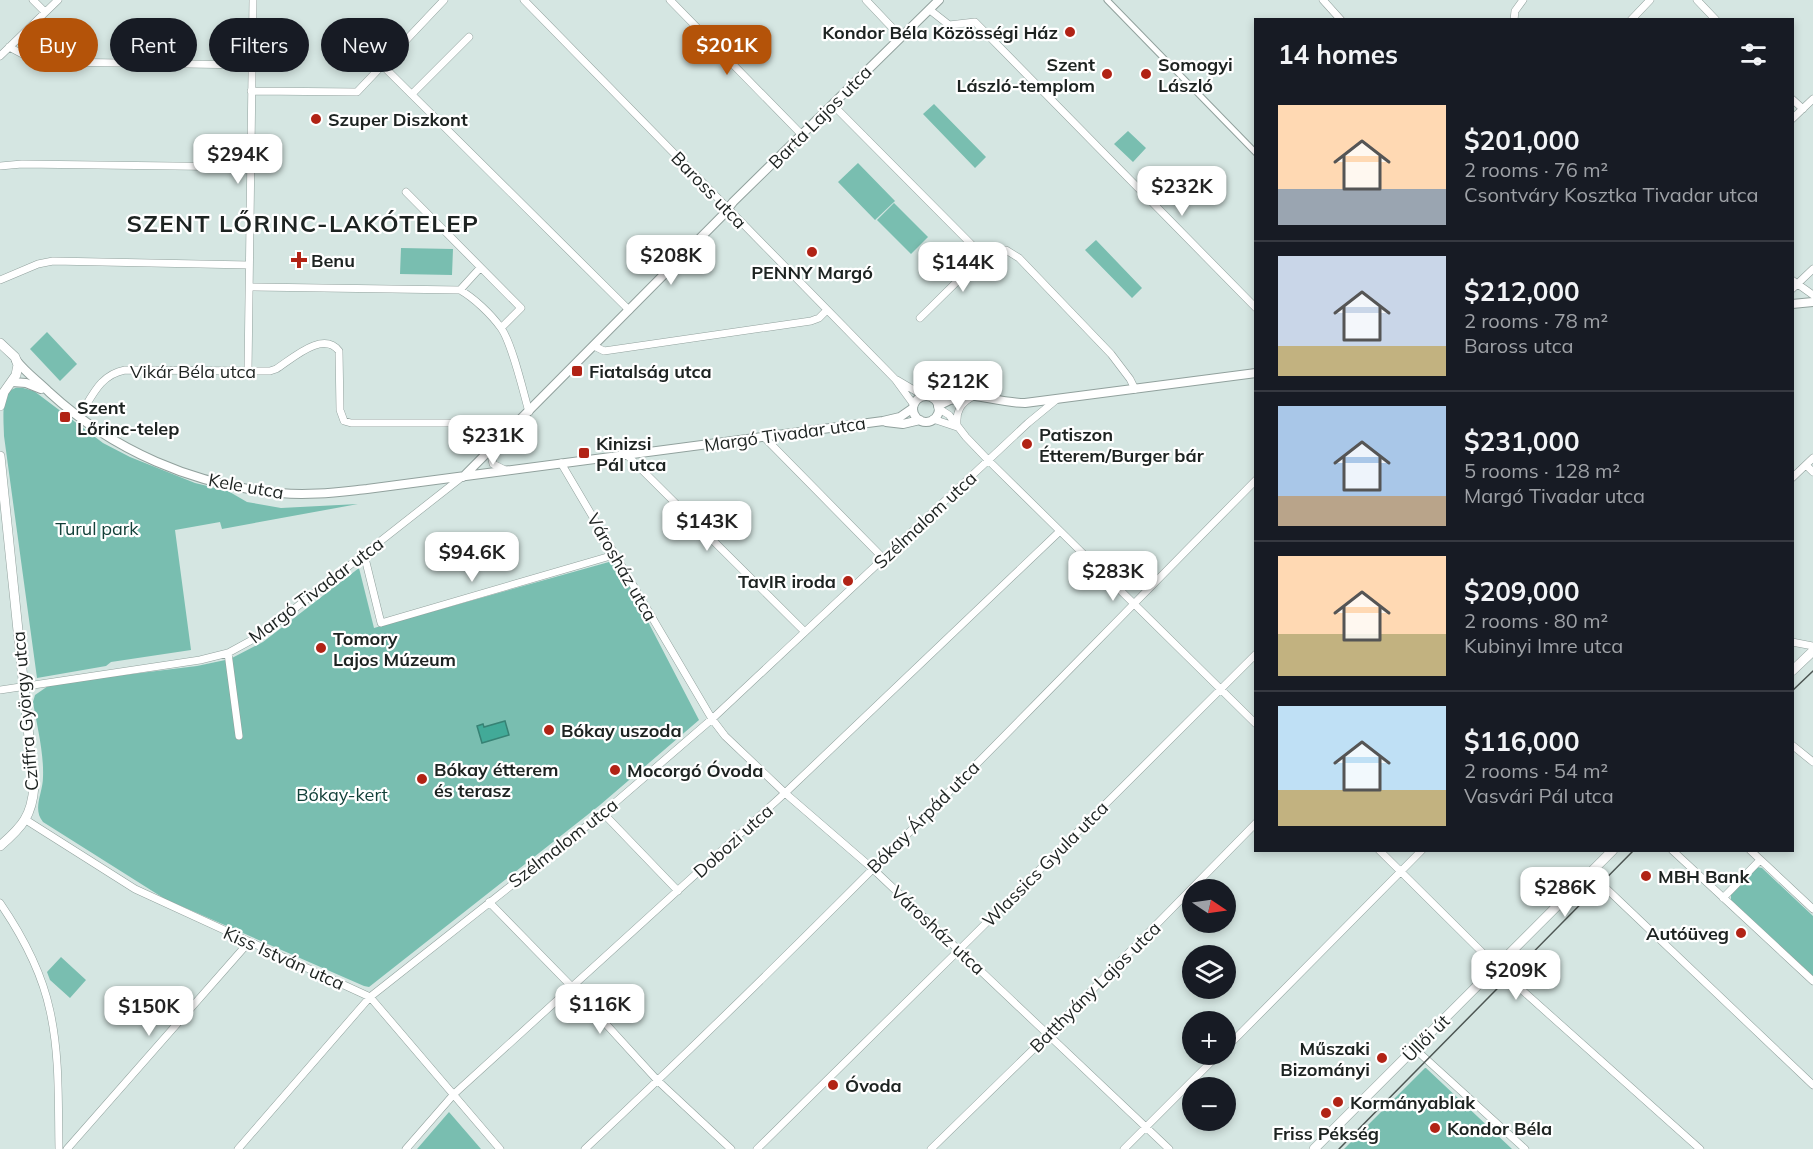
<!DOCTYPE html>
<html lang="en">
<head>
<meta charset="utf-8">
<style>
	:root { --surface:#171b24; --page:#20242c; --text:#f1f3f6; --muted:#9ea1a6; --line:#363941; --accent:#b45309 }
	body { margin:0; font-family:Mulish,sans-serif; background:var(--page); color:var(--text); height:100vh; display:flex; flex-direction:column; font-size:22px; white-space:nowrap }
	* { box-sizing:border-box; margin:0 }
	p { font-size:20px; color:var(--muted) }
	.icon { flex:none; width:33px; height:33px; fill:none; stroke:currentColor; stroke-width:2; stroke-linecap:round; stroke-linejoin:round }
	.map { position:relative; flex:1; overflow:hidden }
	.drawer { position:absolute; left:1254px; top:18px; width:540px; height:834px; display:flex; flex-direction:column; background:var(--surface); border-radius:0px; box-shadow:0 3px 9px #0003 }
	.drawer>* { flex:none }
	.hud { position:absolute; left:18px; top:18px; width:570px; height:54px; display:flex; gap:12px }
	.needle { width:39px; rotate:103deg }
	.tools { position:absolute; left:1182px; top:879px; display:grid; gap:12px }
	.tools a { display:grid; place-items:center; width:54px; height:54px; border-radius:50%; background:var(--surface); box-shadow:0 3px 9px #0003; font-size:30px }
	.price { position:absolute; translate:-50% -51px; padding:0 14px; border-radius:12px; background:#fff; color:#222; font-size:20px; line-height:39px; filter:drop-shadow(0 2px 3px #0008) }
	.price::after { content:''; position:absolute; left:50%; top:36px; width:18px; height:14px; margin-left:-9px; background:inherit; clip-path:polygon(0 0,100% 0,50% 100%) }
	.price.active { background:var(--accent); color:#fff }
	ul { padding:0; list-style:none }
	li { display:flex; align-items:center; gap:18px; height:150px; padding:0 24px }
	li+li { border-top:2px solid var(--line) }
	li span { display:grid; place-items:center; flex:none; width:168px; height:120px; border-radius:0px; color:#555 }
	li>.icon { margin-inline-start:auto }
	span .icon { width:72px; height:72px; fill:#fffc; stroke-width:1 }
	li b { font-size:26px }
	h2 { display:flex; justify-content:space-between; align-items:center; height:72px; padding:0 24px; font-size:26px }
	.chip { padding:0 21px; border-radius:27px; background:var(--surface); box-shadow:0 3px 9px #0003; font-size:21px; line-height:54px }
	.chip.active { background:var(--accent); color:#fff }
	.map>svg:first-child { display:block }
	.green { fill:#79beb0 }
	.water { fill:#42aa98; stroke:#378274; stroke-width:1.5 }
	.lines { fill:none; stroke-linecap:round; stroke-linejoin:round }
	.pedestrian-casing { stroke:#91a19d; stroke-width:7 }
	.minor-casing { stroke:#91a19d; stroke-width:8 }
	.tertiary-casing { stroke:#91a19d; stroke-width:10 }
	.secondary-casing { stroke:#91a19d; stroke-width:10 }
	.pedestrian { stroke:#fff; stroke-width:5 }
	.minor { stroke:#fff; stroke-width:7 }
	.tertiary { stroke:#fff; stroke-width:8 }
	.secondary { stroke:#fff; stroke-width:9 }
	.tram { stroke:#4d5653; stroke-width:1.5 }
	.poi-dot { fill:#b12315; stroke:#fff; stroke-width:2 }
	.labels { text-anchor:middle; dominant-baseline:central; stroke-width:4.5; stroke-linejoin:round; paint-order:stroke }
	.poi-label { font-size:18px; font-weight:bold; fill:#1d2321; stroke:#fff; text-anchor:start }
	.street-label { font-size:18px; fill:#1d2321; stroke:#fff }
	.park-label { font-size:18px; fill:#124139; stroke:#fff }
	.district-label { font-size:24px; font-weight:bold; letter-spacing:1.5px; fill:#1d2321; stroke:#fff }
</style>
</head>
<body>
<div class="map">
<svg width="1813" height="1149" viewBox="0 0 1813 1149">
	<rect width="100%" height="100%" fill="#d5e6e2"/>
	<path class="green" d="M934,104l52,53 -11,11 -52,-54z
		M1128,131l18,17 -13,14 -19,-18z
		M858,163l37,38 -20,19 -37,-38z
		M894,203l34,34 -17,17 -34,-34z
		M1096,240l46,48 -10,10 -47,-48z
		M401,248l52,1 -1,26 -52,-1z
		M47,332l30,32 -17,17 -30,-32z
		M951,363l13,12 -3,7 -28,4 -4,-2z
		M23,388l11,3 69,52 27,14 65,26 33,8 19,11 34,6 77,-4 -136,25 -2,-7 -45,8 16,120 -80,12 -5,4 -69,12 -33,-242c0,-12 -4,-42 9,-47 3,-2 7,-1 10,-1z
		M616,560l83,160 -99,85 -231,182 -5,-1 -199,-87 -122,-77c-11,-13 0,-29 0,-45 1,-24 -6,-51 -10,-75l2,-7 16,-11 146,-18 33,-7 33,-17 96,-74 15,60z
		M1757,867l5,1 51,48v60l-82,-75v-7z
		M61,957l25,23 -16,18 -20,-18 -3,-8z
		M1425,1068h1l86,81h-168z
		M449,1112l32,37h-64z"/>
	<path class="water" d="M505,721l4,14 -27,8 -5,-17 6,-2 1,3z"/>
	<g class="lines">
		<g class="pedestrian-casing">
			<path id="pedestrian" d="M1107,0l149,153"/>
		</g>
		<g class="minor-casing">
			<path id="minor" d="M33,0l12,12
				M524,0l371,379 19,26
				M670,0l132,135
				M866,0l35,37
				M1323,0l18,20
				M1697,0l19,20
				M930,10l19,15 26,-3 281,286
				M1514,20l1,-9 8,-11
				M1631,20l19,-20
				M9,47l19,10 27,5 197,3
				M0,56l58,-56
				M382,65l247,245
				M251,91l106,1 87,-92
				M412,94l57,-57
				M1792,99l11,10
				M833,105l140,141 9,4h24l13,8 92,96 19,25 5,10
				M1792,119l21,-20
				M0,166l22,-2 228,3
				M406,192l115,116 -20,20
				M0,280l38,-16 15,-3 196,4
				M1792,280l21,15
				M250,287l210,3c14,8 31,24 41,38 11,15 22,63 28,84
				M1792,289l21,-20
				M460,290l20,-22
				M920,318l69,-68
				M594,346l10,5 207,-30 8,-3 8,-8
				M248,371l5,-371
				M897,380l27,16
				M938,408l11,7 17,22 23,24 267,263
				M79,417c13,-20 20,-42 46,-47l145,1 6,-2c16,-10 47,-39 63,-18l1,59 4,11 7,2h120l14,5 15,12
				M933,419l24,8
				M957,424c-1,-13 4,-21 15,-27
				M764,437l120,122
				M494,448l-3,6 2,10 12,6
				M627,455l178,177
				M561,463l151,256 13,17 60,57 88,76 296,280
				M1806,465l7,7
				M1792,478l21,-20
				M364,554l17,69 233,-68
				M1792,642l21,4
				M228,653l11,83
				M0,690l200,-30 28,-7 33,-18 201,-158
				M1792,745l21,17
				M603,813l75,78
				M26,820l109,69 235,108 130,152
				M1379,850l118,117
				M1672,850l141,131
				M1750,850l63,59
				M1590,873l223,212
				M1723,898l37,-38
				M489,902l84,86 85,93 73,68
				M0,903c22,32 42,70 50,108 10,45 8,92 9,138
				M1498,966l16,17 186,166
				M1226,1048l196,-198
				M1415,1049l110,100
				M67,1149l182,-207
				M238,1149l132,-152 233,-184 109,-94 316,-296 28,-23
				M406,1149l48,-55 331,-301 275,-262
				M585,1149c231,-216 449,-445 671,-669
				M757,1149l202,-199 297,-296
				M931,1149l117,-114 208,-212
				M1124,1149l95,-95"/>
		</g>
		<g class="tertiary-casing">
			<path id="tertiary" d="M1792,304l21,-2
				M16,360c10,13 22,21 33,32 63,58 145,94 231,101 29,3 58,-1 87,-4l516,-68 17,-4 13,-9
				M12,382l14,1 15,6
				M913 409a13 13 0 1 1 26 0a13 13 0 1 1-26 0Z
				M931,397c31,-10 63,6 94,6l231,-30
				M938,406l12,-6 16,-3
				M886,422l17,2 17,-4
				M463,477l260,-262 10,-13 206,-202"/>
		</g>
		<g class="secondary-casing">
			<path id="secondary" d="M0,343l15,14 3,8 -2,10 -12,17 -4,14
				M0,456l34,330c-2,30 -12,41 -34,60
				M1792,671l21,-20
				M1314,1149l299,-299"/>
		</g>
		<use href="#pedestrian" class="pedestrian"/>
		<use href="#minor" class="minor"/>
		<use href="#tertiary" class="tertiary"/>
		<use href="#secondary" class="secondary"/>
		<path class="tram" d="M1792,691l21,-20
			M1339,1149l295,-299"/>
	</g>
	<g class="poi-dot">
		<circle cx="1070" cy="32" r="6"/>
		<circle cx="1107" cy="74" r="6"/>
		<circle cx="1146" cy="74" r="6"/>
		<circle cx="316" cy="119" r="6"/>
		<circle cx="812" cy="252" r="6"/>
		<path d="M296 251h6v6h6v6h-6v6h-6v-6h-6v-6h6z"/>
		<rect x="571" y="365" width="12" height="12" rx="3"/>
		<rect x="59" y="411" width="12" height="12" rx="3"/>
		<circle cx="1027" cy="444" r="6"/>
		<rect x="578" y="447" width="12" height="12" rx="3"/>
		<circle cx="848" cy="581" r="6"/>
		<circle cx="321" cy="648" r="6"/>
		<circle cx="549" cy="730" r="6"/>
		<circle cx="615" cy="770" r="6"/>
		<circle cx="422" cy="779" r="6"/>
		<circle cx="1646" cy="876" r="6"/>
		<circle cx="1741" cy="933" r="6"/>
		<circle cx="1382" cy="1058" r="6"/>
		<circle cx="833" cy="1085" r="6"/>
		<circle cx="1338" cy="1102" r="6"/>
		<circle cx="1326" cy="1113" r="6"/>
		<circle cx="1435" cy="1128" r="6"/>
	</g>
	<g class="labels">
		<g class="poi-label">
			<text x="1058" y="32" text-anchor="end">Kondor Béla Közösségi Ház</text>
			<text x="1095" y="64" text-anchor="end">Szent<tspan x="1095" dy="21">László-templom</tspan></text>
			<text x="1158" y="64">Somogyi<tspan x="1158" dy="21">László</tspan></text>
			<text x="328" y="119">Szuper Diszkont</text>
			<text x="311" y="260">Benu</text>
			<text x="812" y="272" text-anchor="middle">PENNY Margó</text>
			<text x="589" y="371">Fiatalság utca</text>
			<text x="77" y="407">Szent<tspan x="77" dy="21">Lőrinc-telep</tspan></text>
			<text x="1039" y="434">Patiszon<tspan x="1039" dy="21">Étterem/Burger bár</tspan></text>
			<text x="596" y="443">Kinizsi<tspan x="596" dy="21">Pál utca</tspan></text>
			<text x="836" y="581" text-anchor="end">TavIR iroda</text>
			<text x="333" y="638">Tomory<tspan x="333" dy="21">Lajos Múzeum</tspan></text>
			<text x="561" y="730">Bókay uszoda</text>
			<text x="434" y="769">Bókay étterem<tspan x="434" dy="21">és terasz</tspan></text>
			<text x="627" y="770">Mocorgó Óvoda</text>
			<text x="1658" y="876">MBH Bank</text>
			<text x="1729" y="933" text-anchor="end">Autóüveg</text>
			<text x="1370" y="1048" text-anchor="end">Műszaki<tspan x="1370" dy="21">Bizományi</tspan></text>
			<text x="845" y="1085">Óvoda</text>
			<text x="1350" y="1102">Kormányablak</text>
			<text x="1447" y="1128">Kondor Béla</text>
			<text x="1326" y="1133" text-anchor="middle">Friss Pékség</text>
		</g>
		<g class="street-label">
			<text transform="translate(820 117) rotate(-45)">Barta Lajos utca</text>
			<text transform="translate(709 190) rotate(46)">Baross utca</text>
			<text x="193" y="371">Vikár Béla utca</text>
			<text transform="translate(785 434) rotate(-8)">Margó Tivadar utca</text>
			<text transform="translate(246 486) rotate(10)">Kele utca</text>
			<text transform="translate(925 520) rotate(-43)">Szélmalom utca</text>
			<text transform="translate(622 567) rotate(60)">Városház utca</text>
			<text transform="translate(316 590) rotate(-37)">Margó Tivadar utca</text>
			<text transform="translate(25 711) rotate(-95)">Cziffra György utca</text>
			<text transform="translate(923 817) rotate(-45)">Bókay Árpád utca</text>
			<text transform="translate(733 841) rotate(-42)">Dobozi utca</text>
			<text transform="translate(563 843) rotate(-38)">Szélmalom utca</text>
			<text transform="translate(1045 864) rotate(-45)">Wlassics Gyula utca</text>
			<text transform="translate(938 930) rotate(43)">Városház utca</text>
			<text transform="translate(284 958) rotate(24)">Kiss István utca</text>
			<text transform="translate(1095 987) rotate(-45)">Batthyány Lajos utca</text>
			<text transform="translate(1426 1038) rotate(-45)">Üllői út</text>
		</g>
		<g class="park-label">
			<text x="97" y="528">Turul park</text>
			<text x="342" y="794">Bókay-kert</text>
		</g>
		<g class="district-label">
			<text x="303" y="223">SZENT LŐRINC-LAKÓTELEP</text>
		</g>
	</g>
</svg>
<div class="tools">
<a><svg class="needle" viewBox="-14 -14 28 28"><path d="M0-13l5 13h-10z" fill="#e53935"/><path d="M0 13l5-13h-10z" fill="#9ea1a6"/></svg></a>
<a><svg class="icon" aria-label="layers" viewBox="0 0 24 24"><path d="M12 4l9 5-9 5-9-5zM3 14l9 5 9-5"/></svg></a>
<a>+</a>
<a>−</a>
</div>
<b class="price active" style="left:727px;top:76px">$201K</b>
<b class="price" style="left:238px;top:185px">$294K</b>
<b class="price" style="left:1182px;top:217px">$232K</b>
<b class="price" style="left:671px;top:286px">$208K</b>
<b class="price" style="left:963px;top:293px">$144K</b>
<b class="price" style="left:958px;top:412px">$212K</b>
<b class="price" style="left:493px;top:466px">$231K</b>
<b class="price" style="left:707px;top:552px">$143K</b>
<b class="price" style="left:472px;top:583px">$94.6K</b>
<b class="price" style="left:1113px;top:602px">$283K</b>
<b class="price" style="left:1565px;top:918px">$286K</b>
<b class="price" style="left:1516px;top:1001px">$209K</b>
<b class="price" style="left:600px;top:1035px">$116K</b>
<b class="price" style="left:149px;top:1037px">$150K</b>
<div class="hud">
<a class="chip active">Buy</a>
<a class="chip">Rent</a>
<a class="chip">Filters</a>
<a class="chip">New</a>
</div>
<section class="drawer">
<h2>14 homes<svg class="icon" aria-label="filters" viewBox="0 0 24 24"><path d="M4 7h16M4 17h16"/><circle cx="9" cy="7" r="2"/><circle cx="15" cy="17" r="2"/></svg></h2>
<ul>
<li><span style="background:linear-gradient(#ffd9b3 70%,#9aa5b1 0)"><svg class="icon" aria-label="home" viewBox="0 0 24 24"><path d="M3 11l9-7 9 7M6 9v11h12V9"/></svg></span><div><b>$201,000</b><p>2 rooms · 76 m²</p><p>Csontváry Kosztka Tivadar utca</p></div></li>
<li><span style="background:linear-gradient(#c9d6e8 75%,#c2b280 0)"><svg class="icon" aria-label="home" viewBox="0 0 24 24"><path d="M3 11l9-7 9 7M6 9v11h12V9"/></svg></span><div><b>$212,000</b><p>2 rooms · 78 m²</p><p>Baross utca</p></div></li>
<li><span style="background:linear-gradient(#a9c7e8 75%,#b9a48a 0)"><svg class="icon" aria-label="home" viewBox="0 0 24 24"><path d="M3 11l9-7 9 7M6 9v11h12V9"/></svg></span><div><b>$231,000</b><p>5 rooms · 128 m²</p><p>Margó Tivadar utca</p></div></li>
<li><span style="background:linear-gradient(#ffd9b3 65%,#c2b280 0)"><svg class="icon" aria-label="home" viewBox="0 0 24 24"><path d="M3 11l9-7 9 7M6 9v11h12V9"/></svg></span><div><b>$209,000</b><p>2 rooms · 80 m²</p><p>Kubinyi Imre utca</p></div></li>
<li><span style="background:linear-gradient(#bfe0f5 70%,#c2b280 0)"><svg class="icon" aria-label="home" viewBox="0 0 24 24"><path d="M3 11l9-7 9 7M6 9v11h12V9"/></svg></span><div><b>$116,000</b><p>2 rooms · 54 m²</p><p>Vasvári Pál utca</p></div></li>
</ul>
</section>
</div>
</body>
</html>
